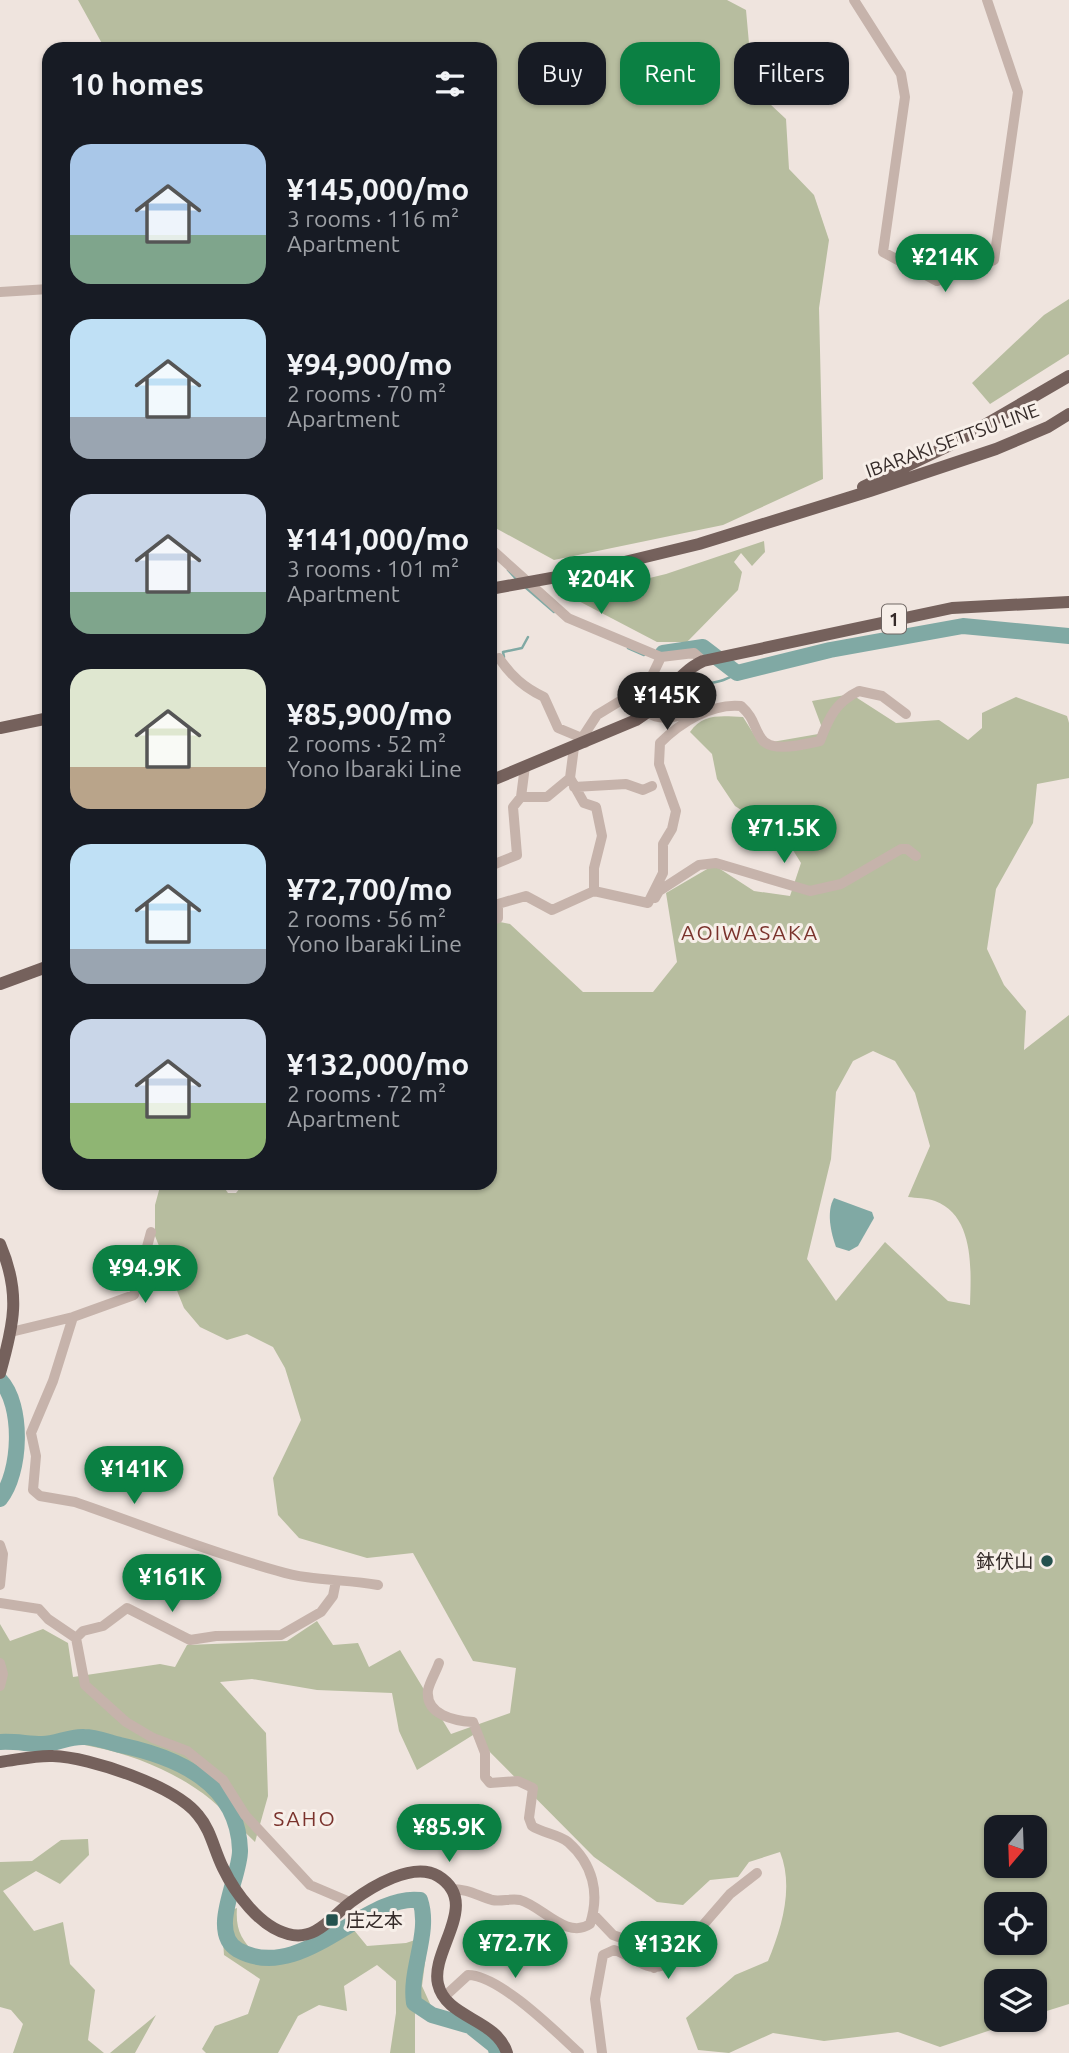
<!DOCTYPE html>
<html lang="en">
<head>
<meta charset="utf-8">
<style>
	:root { --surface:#171b24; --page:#242831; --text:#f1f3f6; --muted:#9ea1a6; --accent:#0b8043 }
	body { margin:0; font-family:Ubuntu,"Noto Sans JP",sans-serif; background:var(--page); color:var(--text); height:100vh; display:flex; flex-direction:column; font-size:26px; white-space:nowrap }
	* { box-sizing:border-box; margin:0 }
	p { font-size:23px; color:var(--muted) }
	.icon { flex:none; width:38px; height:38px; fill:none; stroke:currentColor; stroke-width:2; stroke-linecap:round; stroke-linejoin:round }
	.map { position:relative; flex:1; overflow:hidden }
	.drawer { position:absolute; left:42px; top:42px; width:455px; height:1148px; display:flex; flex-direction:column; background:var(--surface); border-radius:21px; box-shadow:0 2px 5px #0004 }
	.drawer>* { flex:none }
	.guide { position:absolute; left:518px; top:42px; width:444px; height:63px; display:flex; gap:14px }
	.needle { width:46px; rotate:199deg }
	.buttons { position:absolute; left:984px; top:1815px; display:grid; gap:14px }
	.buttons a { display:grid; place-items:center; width:63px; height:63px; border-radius:14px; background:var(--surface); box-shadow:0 2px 5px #0004; font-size:35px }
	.price { position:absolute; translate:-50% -60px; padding:0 16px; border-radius:24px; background:var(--accent); color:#fff; font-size:23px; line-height:46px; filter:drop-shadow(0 2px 4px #0008) }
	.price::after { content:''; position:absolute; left:50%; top:42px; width:21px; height:16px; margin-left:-10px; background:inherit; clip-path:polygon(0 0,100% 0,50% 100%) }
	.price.on { background:#222; color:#fff }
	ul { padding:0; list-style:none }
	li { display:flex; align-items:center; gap:21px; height:175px; padding:0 28px }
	li span { display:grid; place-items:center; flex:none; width:196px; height:140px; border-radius:21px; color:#555 }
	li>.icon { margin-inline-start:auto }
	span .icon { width:84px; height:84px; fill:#fffc; stroke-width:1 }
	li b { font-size:30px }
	h2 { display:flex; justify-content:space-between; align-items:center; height:84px; padding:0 28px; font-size:30px }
	.tag { padding:0 24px; border-radius:21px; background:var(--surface); box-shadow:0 2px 5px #0004; font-size:24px; line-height:63px }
	.tag.on { background:var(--accent); color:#fff }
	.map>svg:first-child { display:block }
	.green { fill:#b7bd9f; fill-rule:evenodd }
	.water { fill:#80a9a4 }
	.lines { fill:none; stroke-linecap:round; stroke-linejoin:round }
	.stream { stroke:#80a9a4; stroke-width:2.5 }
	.river { stroke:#80a9a4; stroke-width:16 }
	.minor { stroke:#c6b3ab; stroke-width:10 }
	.major { stroke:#75615c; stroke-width:12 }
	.major-bridge { stroke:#75615c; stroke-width:12 }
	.poi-dot { fill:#24514d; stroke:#f7efe9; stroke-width:2.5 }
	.labels { text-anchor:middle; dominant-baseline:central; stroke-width:6; stroke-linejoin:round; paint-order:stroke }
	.shield { fill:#f7efe9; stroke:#6f6663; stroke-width:2 }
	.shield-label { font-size:18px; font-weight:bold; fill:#352b29 }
	.street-label { font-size:19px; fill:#352b29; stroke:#f7efe9 }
	.poi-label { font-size:19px; fill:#352b29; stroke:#f7efe9; text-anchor:end }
	.neighbourhood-label { font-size:21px; letter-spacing:2px; fill:#7a322c; stroke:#f7efe9 }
</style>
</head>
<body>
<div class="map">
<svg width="1069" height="2053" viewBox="0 0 1069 2053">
	<rect width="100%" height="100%" fill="#efe4de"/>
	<path class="green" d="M78,0h649l19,10 7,78 33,31 3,50 25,26 15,45 -10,68 4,171 -100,46 -169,35 -64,-35v-476h-385z
		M1069,299v55l-79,50 -18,-21 72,-68z
		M764,541l1,11 -13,14 -11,-13 -7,9 8,10 -4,18 -51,52h-30l-86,-45 95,-23z
		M851,694l45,29 43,-3 29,20 14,-12v-15l34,-16 51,19 2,7v55l-32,6 -4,39 -37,66 -9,60 17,36 22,26 -2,39 45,-35v989l-35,11v-34h-38v39h25l-81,27 -42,-15 -74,9 -51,-8 -44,20 -31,-3 -12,-32 49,-43 33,-14c14,-34 26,-74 12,-109l-31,10 -11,15 -28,3 -27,25 -26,-3 -63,-45 -121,-122 -56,35 -18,-39 -7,-38 -75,-3 -65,-11 -32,3 46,51 2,63 -13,46c-19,-18 -38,-40 -60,-54 -58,-39 -127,-49 -195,-52v-112l10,17 33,-12 25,14 5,34 87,-13 15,3 12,-22 100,-4 30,-20 16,24 25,-2 11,24 31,-17 51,84 59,-21 6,-45 -43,-7 -60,-108 -46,5 -68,-20 -21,-23 -5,-37 28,-58 -16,-52 -12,-21 -26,-13 -20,6 -27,-13 -16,-19 -29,-72v-31l6,-22h60l7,10h8l8,-10h246v-258l5,-4 15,3 73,68h70l24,-30 -11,-69 48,-28 40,26 36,5 11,-33 -15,-24 -51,-33 -18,-27 -5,-25 -22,-22c13,-19 31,-16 53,-15l17,27 64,-11 -12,-32zM873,1051l22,10 20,32 15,53 -22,51c8,1 19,1 27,4 40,15 36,70 35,104l-22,-4 -63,-59 -49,59 -29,-42 24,-100 5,-67 17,-31zM996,1827h38v39h-38zM996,1904h38v38h-38z
		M88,1839l1,16 -29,29 -24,-13 -33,20 31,40 29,-9 7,42 25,26 -7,50 16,13h-91l10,-29 -12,-14 -11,-3v-145l32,-1 29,-21z
		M237,1908c-2,25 7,35 25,53l49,-15 38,-22 18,22 39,-3 12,-4 9,8 -5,39 10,22 -17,5v40h-25l6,-40v-32l-19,-16 -33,21 3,25 -28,-6 -21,11 -20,37h-72l-4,-4 13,-23 33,-12 12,-35 -36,-24 -3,-41z
		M156,2015l-21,38h-25z"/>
	<path class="water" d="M834,1198l38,14 2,6 -16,28 -9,5 -13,-4c-5,-14 -10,-35 -2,-49z"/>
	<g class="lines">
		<path class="stream" d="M508,570l9,10
			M525,587l29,25
			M628,648l16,7
			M504,657l-1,-5 19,-4 6,-11
			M676,701c23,-25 39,-12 61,-28"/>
		<path class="river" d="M663,653l40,-6 34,26 93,-23 133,-24 106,10
			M0,1380c24,25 21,93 0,119
			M0,1742c15,-1 28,2 42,2 14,0 28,-8 42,-7 11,0 24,5 36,8 57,12 118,38 120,105 1,26 -33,82 -2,100 64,35 126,-57 182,-50 11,33 -11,69 -6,103l18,12 38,11 25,20 2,7"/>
		<path class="minor" d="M854,0l47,74 4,23 -22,155 54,29 57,-21 24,-168 -31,-92
			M0,292l49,-3
			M490,548l78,70 93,39 33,-4 9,8
			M499,658c12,18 25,30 45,39l14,31 24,10
			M648,713c16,11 39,0 56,-5
			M585,743l-3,-5 15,-23 51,-31 13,-27
			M574,747l-4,31 14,25 12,4 6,29 -8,32v23
			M574,787l52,-3 17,6 9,-4
			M521,797h26l23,-19
			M490,866l27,-11 -4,-48 8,-10 4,-31
			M655,898l4,-7 40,-26 17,-2 94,28 31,-7 60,-35h6l9,7
			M490,899l3,17
			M493,920l5,-2v-14l28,-8 26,14 42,-19 54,12 15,-30v-29l9,-15 4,-18 -17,-47 1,-21c20,-20 51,-40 81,-37 14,13 11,18 20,32 9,16 44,6 59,3 9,-24 16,-39 39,-50l23,5 24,18
			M73,1317l-20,64 -22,52 5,23 -3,34 7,6 35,6c67,23 134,50 203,69 32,10 67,8 100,14
			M11,1332l62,-15 61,-22 17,-63
			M0,1545l3,9 -3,31
			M336,1581l-3,15 -12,16 -40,23 -65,1 -26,4 -63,-32 -24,18 -20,5 -7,7 9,47 41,37 27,16 34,13 36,29 22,35 65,70 40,17
			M0,1603l39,6 9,10 28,19
			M0,1663l3,11 -3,12
			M439,1663c-3,9 -9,18 -11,27 -3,25 27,31 45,32l12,31v24l5,6 28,-2 15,7 -4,30 3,8c10,7 26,8 36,16 25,22 32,51 22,82 -23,16 -48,-18 -70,-24 -9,-2 -19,2 -28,0 -16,-5 -24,-11 -42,-11
			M593,1914l20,21 22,8 19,25
			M444,1997l24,-22c31,0 87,56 111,78
			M602,2053l-7,-54 8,-44 11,-5c23,7 33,26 57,12l59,-68 27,-21"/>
		<path class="major" d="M863,487l89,-43 117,-68
			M579,573l120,-29 171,-53 126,-42 52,-22 21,-13
			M0,728l49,-10
			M490,781l146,-61c27,-16 39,-46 67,-59l249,-53 117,-6
			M0,984l49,-18
			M0,1244c21,49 14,80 0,129
			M0,1762c17,-2 36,-7 53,-6 37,1 122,30 145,59 13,15 16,35 25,53 12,25 37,59 65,66 28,8 44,-18 63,-32 20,-15 62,-41 87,-26 44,27 -8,74 0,108 8,35 58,34 69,69"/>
		<path class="major-bridge" d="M490,589l89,-16"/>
	</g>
	<g class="poi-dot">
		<circle cx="1047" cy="1561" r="7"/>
		<rect x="325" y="1913" width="14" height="14" rx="3.5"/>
	</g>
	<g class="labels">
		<rect class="shield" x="882" y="604.5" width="24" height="29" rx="5"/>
		<g class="shield-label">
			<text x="894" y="619">1</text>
		</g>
		<g class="street-label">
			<text transform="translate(952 440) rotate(-20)">IBARAKI SETTSU LINE</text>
		</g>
		<g class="poi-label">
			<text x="1033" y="1561">鉢伏山</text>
			<text x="346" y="1920" text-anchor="start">庄之本</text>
		</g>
		<g class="neighbourhood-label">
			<text x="750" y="932">AOIWASAKA</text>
			<text x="305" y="1818">SAHO</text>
		</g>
	</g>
</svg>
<div class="buttons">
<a><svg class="needle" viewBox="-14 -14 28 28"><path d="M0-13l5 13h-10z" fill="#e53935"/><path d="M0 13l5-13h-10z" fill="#9ea1a6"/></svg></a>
<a><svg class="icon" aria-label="locate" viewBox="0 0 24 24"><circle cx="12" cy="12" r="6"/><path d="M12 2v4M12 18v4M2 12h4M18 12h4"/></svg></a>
<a><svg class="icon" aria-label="layers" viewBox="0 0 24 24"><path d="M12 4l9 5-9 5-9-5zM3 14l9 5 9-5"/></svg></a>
</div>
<b class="price" style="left:945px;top:294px">¥214K</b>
<b class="price" style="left:601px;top:616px">¥204K</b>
<b class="price on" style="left:667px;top:732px">¥145K</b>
<b class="price" style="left:784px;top:865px">¥71.5K</b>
<b class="price" style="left:145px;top:1305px">¥94.9K</b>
<b class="price" style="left:134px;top:1506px">¥141K</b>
<b class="price" style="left:172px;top:1614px">¥161K</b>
<b class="price" style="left:449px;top:1864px">¥85.9K</b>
<b class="price" style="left:515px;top:1980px">¥72.7K</b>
<b class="price" style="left:668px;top:1981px">¥132K</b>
<div class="guide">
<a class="tag">Buy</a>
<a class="tag on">Rent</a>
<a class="tag">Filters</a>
</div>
<section class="drawer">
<h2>10 homes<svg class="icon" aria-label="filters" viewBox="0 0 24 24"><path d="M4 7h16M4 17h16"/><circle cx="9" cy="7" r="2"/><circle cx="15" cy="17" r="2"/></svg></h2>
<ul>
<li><span style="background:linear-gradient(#a9c7e8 65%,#7fa58c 0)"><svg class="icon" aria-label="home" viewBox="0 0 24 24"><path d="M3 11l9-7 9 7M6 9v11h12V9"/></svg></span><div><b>¥145,000/mo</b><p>3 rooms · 116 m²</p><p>Apartment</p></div></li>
<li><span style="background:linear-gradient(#bfe0f5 70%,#9aa5b1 0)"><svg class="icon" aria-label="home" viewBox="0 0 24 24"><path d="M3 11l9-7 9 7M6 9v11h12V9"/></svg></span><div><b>¥94,900/mo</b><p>2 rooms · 70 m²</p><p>Apartment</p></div></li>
<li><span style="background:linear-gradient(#c9d6e8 70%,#7fa58c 0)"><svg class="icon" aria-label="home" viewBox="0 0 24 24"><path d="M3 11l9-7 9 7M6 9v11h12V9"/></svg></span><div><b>¥141,000/mo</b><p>3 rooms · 101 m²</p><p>Apartment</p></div></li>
<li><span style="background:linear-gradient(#dfe7d0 70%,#b9a48a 0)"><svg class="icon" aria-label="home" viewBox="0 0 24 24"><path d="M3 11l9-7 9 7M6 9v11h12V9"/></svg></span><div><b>¥85,900/mo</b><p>2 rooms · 52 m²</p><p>Yono Ibaraki Line</p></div></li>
<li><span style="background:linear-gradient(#bfe0f5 75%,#9aa5b1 0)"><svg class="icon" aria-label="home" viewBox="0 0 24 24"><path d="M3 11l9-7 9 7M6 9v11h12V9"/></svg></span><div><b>¥72,700/mo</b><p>2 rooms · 56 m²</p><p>Yono Ibaraki Line</p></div></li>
<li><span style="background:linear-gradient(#c9d6e8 60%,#8fb573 0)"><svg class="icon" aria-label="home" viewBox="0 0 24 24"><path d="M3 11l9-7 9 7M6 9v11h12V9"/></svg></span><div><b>¥132,000/mo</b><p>2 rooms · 72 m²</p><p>Apartment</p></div></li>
</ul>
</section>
</div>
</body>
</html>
